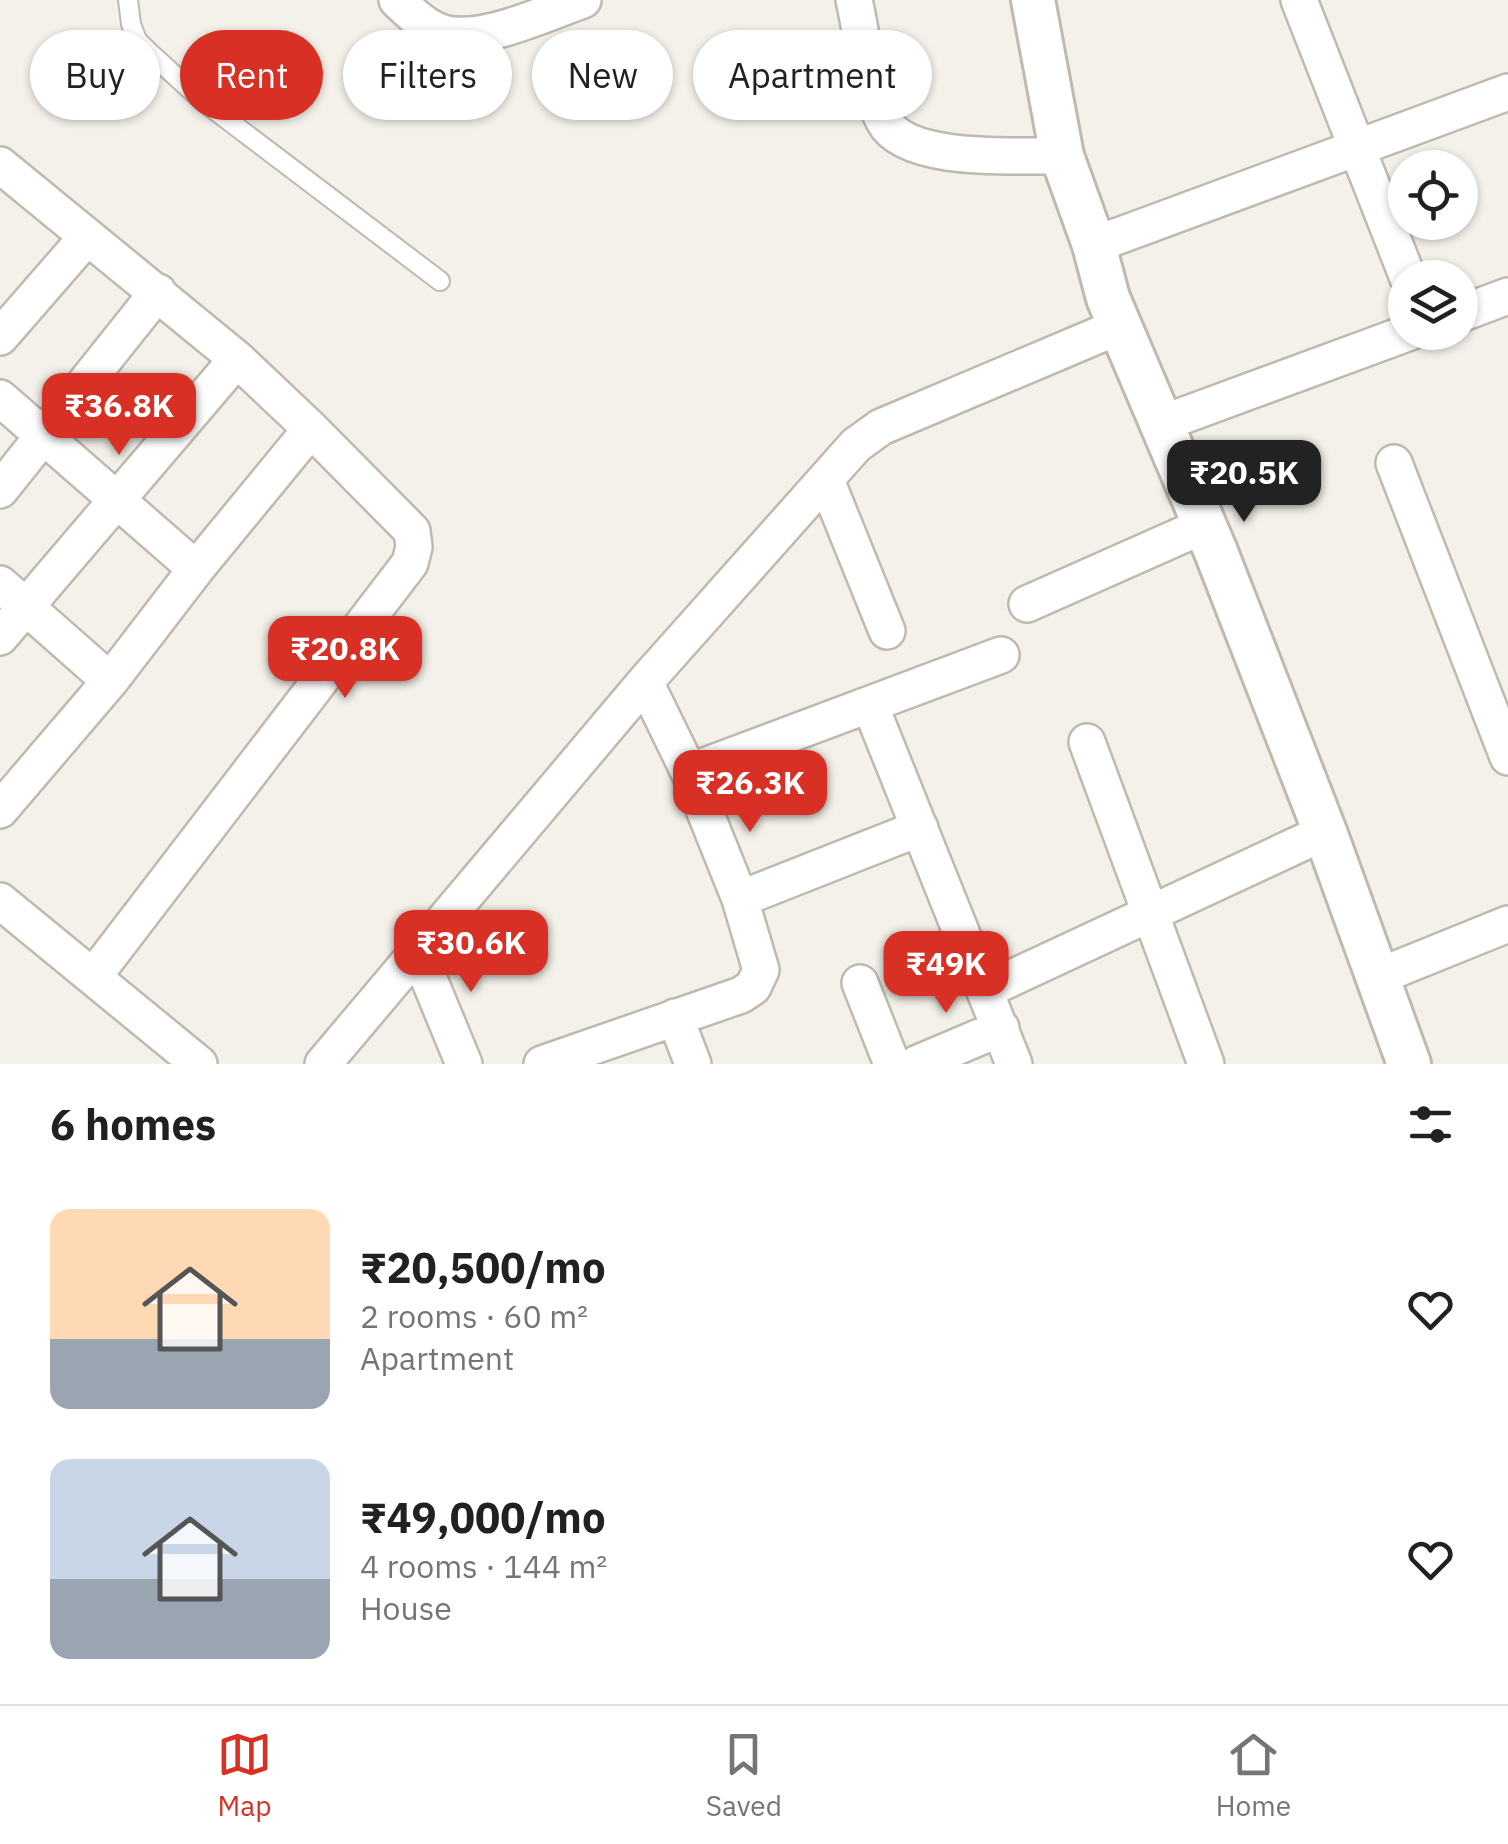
<!DOCTYPE html>
<html lang="en">
<head>
<meta charset="utf-8">
<style>
	:root { --surface:#fff; --page:#f6f6f6; --text:#202124; --muted:#757577; --line:#e0e0e0; --accent:#d93025 }
	body { margin:0; font-family:"IBM Plex Sans",sans-serif; background:var(--page); color:var(--text); height:100vh; display:flex; flex-direction:column; font-size:38px; white-space:nowrap }
	* { box-sizing:border-box; margin:0 }
	p { font-size:32px; color:var(--muted) }
	.icon { flex:none; width:55px; height:55px; fill:none; stroke:currentColor; stroke-width:2; stroke-linecap:round; stroke-linejoin:round }
	.map { position:relative; height:1064px; overflow:hidden }
	.side { display:flex; flex-direction:column; background:var(--surface); flex:1 }
	.side>* { flex:none }
	.banner { position:absolute; left:30px; top:30px; width:1000px; height:90px; display:flex; gap:20px }
	.tools { position:absolute; left:1388px; top:150px; display:grid; gap:20px }
	.tools a { display:grid; place-items:center; width:90px; height:90px; border-radius:50%; background:var(--surface); box-shadow:0 2px 8px #0004; font-size:50px }
	.price { position:absolute; translate:-50% -85px; padding:0 22px; border-radius:20px; background:var(--accent); color:#fff; font-size:32px; line-height:65px; filter:drop-shadow(0 2px 5px #0008) }
	.price::after { content:''; position:absolute; left:50%; top:60px; width:30px; height:22px; margin-left:-15px; background:inherit; clip-path:polygon(0 0,100% 0,50% 100%) }
	.price.selected { background:#222; color:#fff }
	ul { padding:0; list-style:none }
	li { display:flex; align-items:center; gap:30px; height:250px; padding:0 50px }
	li span { display:grid; place-items:center; flex:none; width:280px; height:200px; border-radius:20px; color:#555 }
	li>.icon { margin-inline-start:auto }
	span .icon { width:120px; height:120px; fill:#fffc; stroke-width:1 }
	li b { font-size:42px }
	h2 { display:flex; justify-content:space-between; align-items:center; height:120px; padding:0 50px; font-size:42px }
	.tag { padding:0 35px; border-radius:45px; background:var(--surface); box-shadow:0 2px 8px #0004; font-size:35px; line-height:90px }
	.tag.selected { background:var(--accent); color:#fff }
	.dock { display:flex; justify-content:space-around; align-items:center; height:140px; border-top:2px solid var(--line); background:var(--surface); font-size:28px; color:var(--muted) }
	.dock a { display:grid; justify-items:center; gap:5px }
	.dock .selected { color:var(--accent) }
	.map>svg:first-child { display:block }
	.lines { fill:none; stroke-linecap:round; stroke-linejoin:round }
	.service-casing { stroke:#c0b9ad; stroke-width:22 }
	.minor-casing { stroke:#c0b9ad; stroke-width:40 }
	.tertiary-casing { stroke:#c0b9ad; stroke-width:48 }
	.service { stroke:#fff; stroke-width:18 }
	.minor { stroke:#fff; stroke-width:35 }
	.tertiary { stroke:#fff; stroke-width:42 }
</style>
</head>
<body>
<div class="map">
<svg width="1508" height="1064" viewBox="0 0 1508 1064">
	<rect width="100%" height="100%" fill="#f4f1ea"/>
	<g class="lines">
		<g class="service-casing">
			<path id="service" d="M128,0l3,24 6,16 13,13 54,49 236,179"/>
		</g>
		<g class="minor-casing">
			<path id="minor" d="M397,0c14,13 27,27 46,33 38,11 103,-20 140,-33
				M854,0c8,34 14,92 30,121 23,43 136,34 178,35
				M1299,0l109,278
				M0,165l237,194 74,70 -115,140 -86,112 -110,129
				M1094,245l414,-153
				M1460,314l48,-18
				M0,337l87,-100
				M0,398l196,171
				M1163,423l247,-91
				M1394,463l114,294
				M826,480l61,151
				M0,490l158,-198
				M0,584l110,97
				M1027,604l178,-79
				M0,637l237,-278
				M645,682l44,90 51,127 180,-71
				M870,705l144,359
				M1087,742l119,322
				M689,772l312,-117
				M0,901l199,163
				M417,950l47,114
				M93,977l317,-414 4,-16 -2,-16 -101,-102
				M1377,977l131,-53
				M860,983l32,81
				M986,990l339,-158
				M675,1017l18,47
				M323,1064l322,-382 211,-237 25,-18 239,-101
				M542,1064l199,-69 12,-8 8,-17 -21,-71
				M916,1064l85,-36"/>
		</g>
		<g class="tertiary-casing">
			<path id="tertiary" d="M1033,0l29,156 32,89 14,53 108,254 109,280 84,232"/>
		</g>
		<use href="#service" class="service"/>
		<use href="#minor" class="minor"/>
		<use href="#tertiary" class="tertiary"/>
	</g>
</svg>
<div class="tools">
<a><svg class="icon" aria-label="locate" viewBox="0 0 24 24"><circle cx="12" cy="12" r="6"/><path d="M12 2v4M12 18v4M2 12h4M18 12h4"/></svg></a>
<a><svg class="icon" aria-label="layers" viewBox="0 0 24 24"><path d="M12 4l9 5-9 5-9-5zM3 14l9 5 9-5"/></svg></a>
</div>
<b class="price" style="left:119px;top:458px">₹36.8K</b>
<b class="price selected" style="left:1244px;top:525px">₹20.5K</b>
<b class="price" style="left:345px;top:701px">₹20.8K</b>
<b class="price" style="left:750px;top:835px">₹26.3K</b>
<b class="price" style="left:471px;top:995px">₹30.6K</b>
<b class="price" style="left:946px;top:1016px">₹49K</b>
<div class="banner">
<a class="tag">Buy</a>
<a class="tag selected">Rent</a>
<a class="tag">Filters</a>
<a class="tag">New</a>
<a class="tag">Apartment</a>
</div>
</div>
<section class="side">
<h2>6 homes<svg class="icon" aria-label="filters" viewBox="0 0 24 24"><path d="M4 7h16M4 17h16"/><circle cx="9" cy="7" r="2"/><circle cx="15" cy="17" r="2"/></svg></h2>
<ul>
<li><span style="background:linear-gradient(#ffd9b3 65%,#9aa5b1 0)"><svg class="icon" aria-label="home" viewBox="0 0 24 24"><path d="M3 11l9-7 9 7M6 9v11h12V9"/></svg></span><div><b>₹20,500/mo</b><p>2 rooms · 60 m²</p><p>Apartment</p></div><svg class="icon" aria-label="heart" viewBox="0 0 24 24"><path d="M12 20l-8-8c-3-5 5-10 8-4 3-6 11-1 8 4z"/></svg></li>
<li><span style="background:linear-gradient(#c9d6e8 60%,#9aa5b1 0)"><svg class="icon" aria-label="home" viewBox="0 0 24 24"><path d="M3 11l9-7 9 7M6 9v11h12V9"/></svg></span><div><b>₹49,000/mo</b><p>4 rooms · 144 m²</p><p>House</p></div><svg class="icon" aria-label="heart" viewBox="0 0 24 24"><path d="M12 20l-8-8c-3-5 5-10 8-4 3-6 11-1 8 4z"/></svg></li>
</ul>
</section>
<nav class="dock">
<a class="selected"><svg class="icon" aria-label="map" viewBox="0 0 24 24"><path d="M3 6l6-2 6 2 6-2v14l-6 2-6-2-6 2zM9 4v14M15 6v14"/></svg>Map</a>
<a><svg class="icon" aria-label="saved" viewBox="0 0 24 24"><path d="M7 4h10v16l-5-4-5 4z"/></svg>Saved</a>
<a><svg class="icon" aria-label="home" viewBox="0 0 24 24"><path d="M3 11l9-7 9 7M6 9v11h12V9"/></svg>Home</a>
</nav>
</body>
</html>
